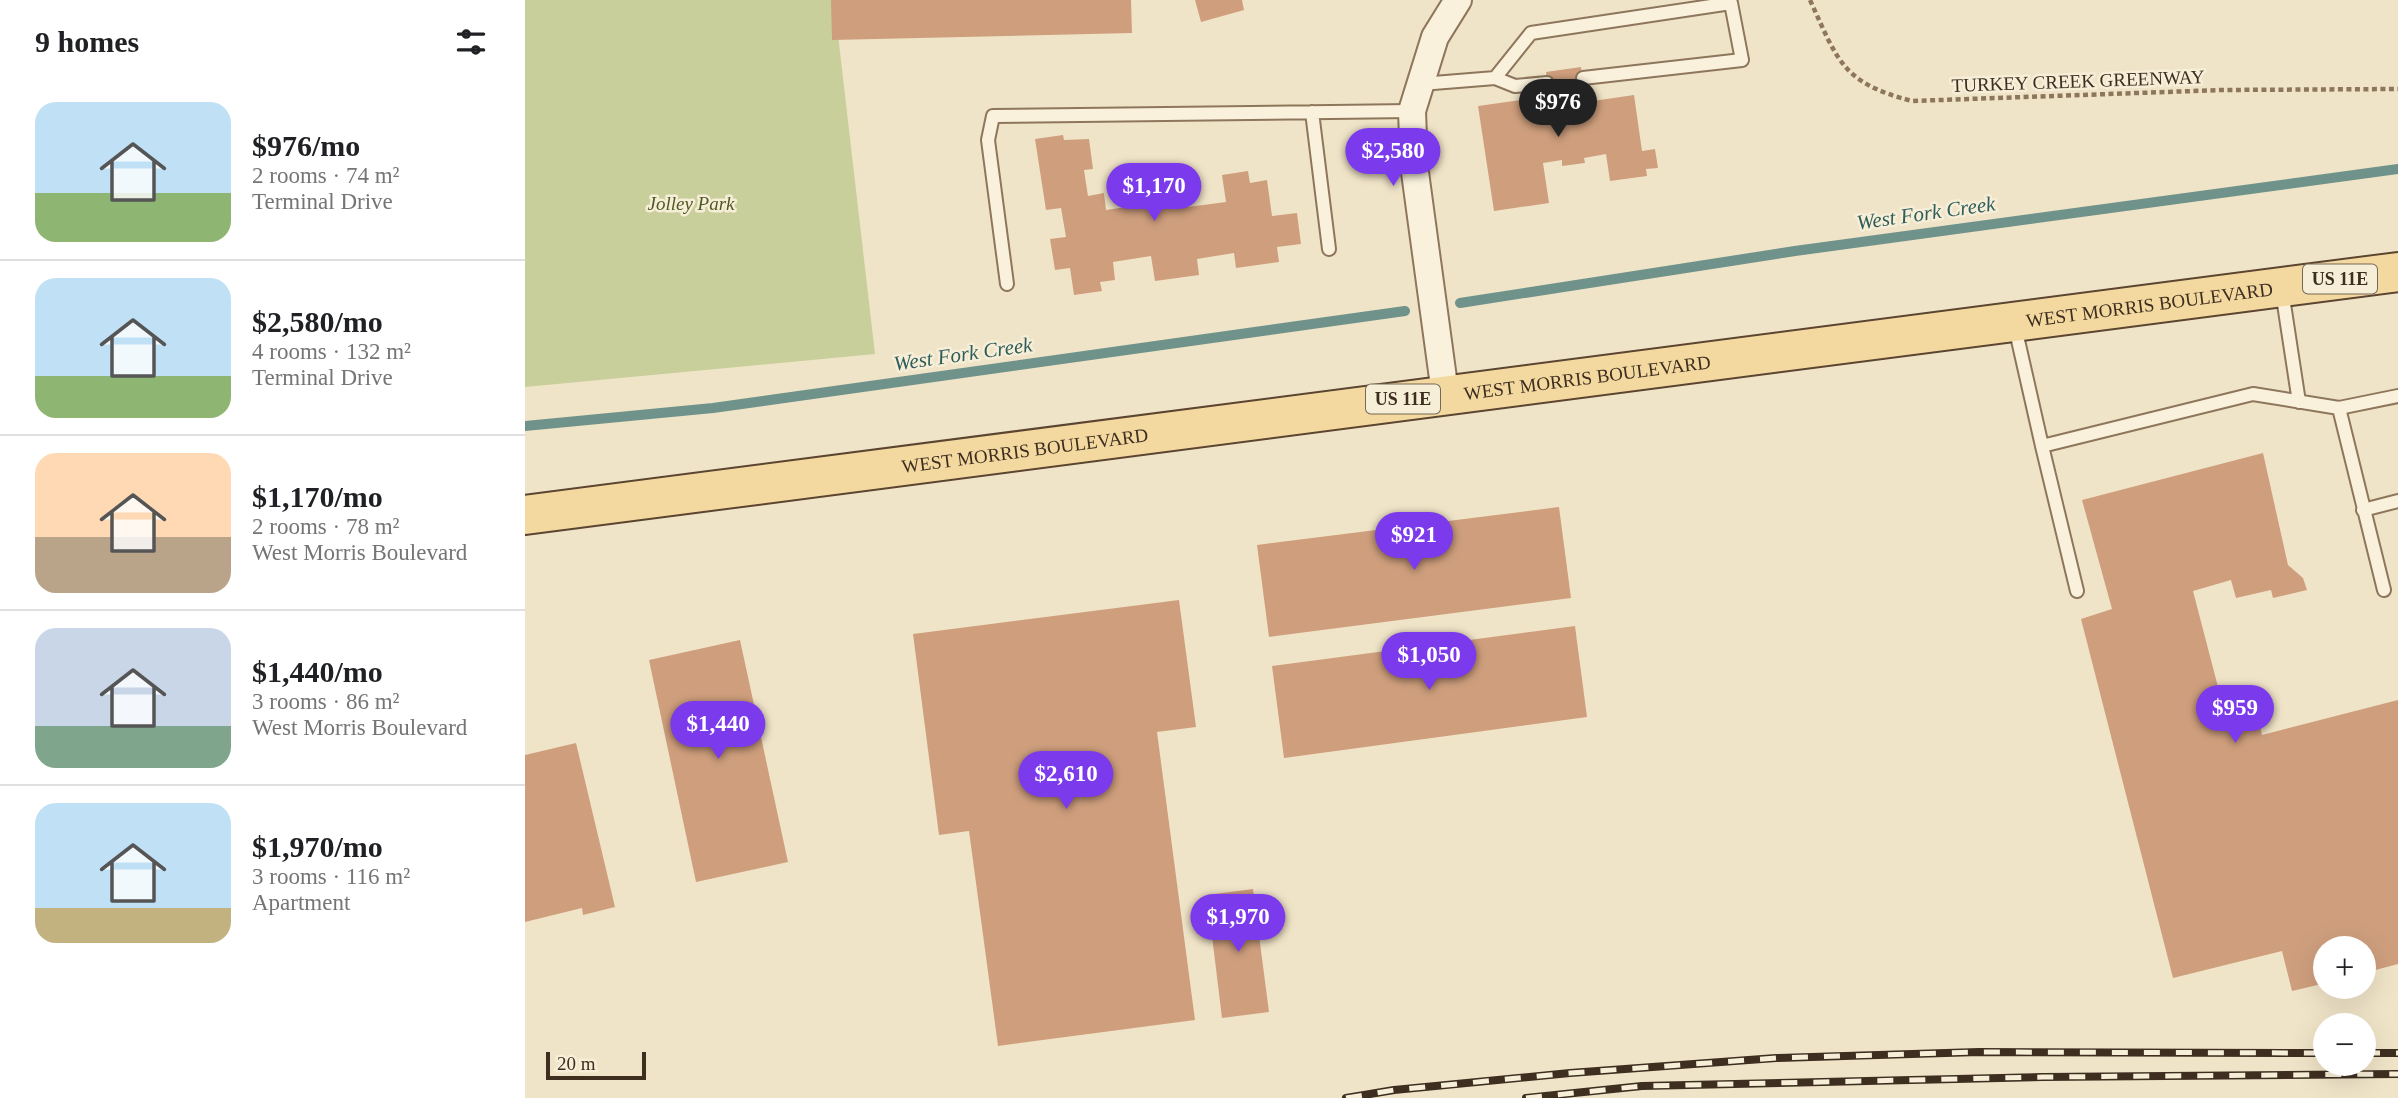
<!DOCTYPE html>
<html lang="en">
<head>
<meta charset="utf-8">
<style>
	:root { --surface:#fff; --page:#f6f6f6; --text:#202124; --muted:#757577; --line:#e0e0e0; --accent:#7c3aed }
	body { margin:0; font-family:"Times New Roman",serif; background:var(--page); color:var(--text); height:100vh; display:flex; flex-direction:column; font-size:26px; white-space:nowrap }
	* { box-sizing:border-box; margin:0 }
	p { font-size:23px; color:var(--muted) }
	.icon { flex:none; width:38px; height:38px; fill:none; stroke:currentColor; stroke-width:2; stroke-linecap:round; stroke-linejoin:round }
	.map { position:relative; flex:1; overflow:hidden }
	.panel { display:flex; flex-direction:column; background:var(--surface); width:525px }
	.panel>* { flex:none }
	.controls { position:absolute; left:1788px; top:936px; display:grid; gap:14px }
	.controls a { display:grid; place-items:center; width:63px; height:63px; border-radius:50%; background:var(--surface); box-shadow:0 7px 28px #0002; font-size:35px }
	.scale { position:absolute; left:21px; bottom:18px; width:100px; box-sizing:border-box; padding-left:7px; border:4px solid #3d2e20; border-top:0; font-size:19px; line-height:24px; white-space:nowrap; color:#3d2e20; -webkit-text-stroke:5px #f7eed8; paint-order:stroke }
	.price { position:absolute; translate:-50% -60px; padding:0 16px; border-radius:24px; background:var(--accent); color:#fff; font-size:23px; line-height:46px; filter:drop-shadow(0 2px 4px #0008) }
	.price::after { content:''; position:absolute; left:50%; top:42px; width:21px; height:16px; margin-left:-10px; background:inherit; clip-path:polygon(0 0,100% 0,50% 100%) }
	.price.selected { background:#222; color:#fff }
	ul { padding:0; list-style:none }
	li { display:flex; align-items:center; gap:21px; height:175px; padding:0 35px }
	li+li { border-top:2px solid var(--line) }
	li span { display:grid; place-items:center; flex:none; width:196px; height:140px; border-radius:21px; color:#555 }
	li>.icon { margin-inline-start:auto }
	span .icon { width:84px; height:84px; fill:#fffc; stroke-width:1 }
	li b { font-size:30px }
	h2 { display:flex; justify-content:space-between; align-items:center; height:84px; padding:0 35px; font-size:30px }
	main { display:flex; flex:1; min-height:0 }
	.map>svg:first-child { display:block }
	.green { fill:#c9cf9b }
	.lines { fill:none; stroke-linecap:round; stroke-linejoin:round }
	.stream { stroke:#6f938a; stroke-width:10 }
	.building { fill:#cf9f7d }
	.lane-casing { stroke:#8d765c; stroke-width:16 }
	.street-casing { stroke:#8d765c; stroke-width:30 }
	.primary-casing { stroke:#5b4430; stroke-width:42 }
	.path { stroke:#8d765c; stroke-width:4.5; stroke-dasharray:5 3.5; stroke-linecap:butt }
	.lane { stroke:#faf1dc; stroke-width:12 }
	.street { stroke:#faf1dc; stroke-width:26 }
	.primary { stroke:#f3d9a0; stroke-width:38 }
	.rail-casing { stroke:#3d2e20; stroke-width:8 }
	.rail { stroke:#f7eed8; stroke-width:5; stroke-dasharray:16; stroke-linecap:butt }
	.labels { text-anchor:middle; dominant-baseline:central; stroke-width:5; stroke-linejoin:round; paint-order:stroke }
	.shield { fill:#f7eed8; stroke:#756857; stroke-width:2 }
	.shield-label { font-size:18px; font-weight:bold; fill:#3d2e20 }
	.street-label { font-size:19px; fill:#3d2e20; stroke:#f7eed8 }
	.park-label { font-size:19px; font-style:italic; fill:#4d5a26; stroke:#f7eed8 }
	.water-label { font-size:21px; font-style:italic; fill:#2f5d5a; stroke:#f7eed8 }
</style>
</head>
<body>
<main>
<section class="panel">
<h2>9 homes<svg class="icon" aria-label="filters" viewBox="0 0 24 24"><path d="M4 7h16M4 17h16"/><circle cx="9" cy="7" r="2"/><circle cx="15" cy="17" r="2"/></svg></h2>
<ul>
<li><span style="background:linear-gradient(#bfe0f5 65%,#8fb573 0)"><svg class="icon" aria-label="home" viewBox="0 0 24 24"><path d="M3 11l9-7 9 7M6 9v11h12V9"/></svg></span><div><b>$976/mo</b><p>2 rooms · 74 m²</p><p>Terminal Drive</p></div></li>
<li><span style="background:linear-gradient(#bfe0f5 70%,#8fb573 0)"><svg class="icon" aria-label="home" viewBox="0 0 24 24"><path d="M3 11l9-7 9 7M6 9v11h12V9"/></svg></span><div><b>$2,580/mo</b><p>4 rooms · 132 m²</p><p>Terminal Drive</p></div></li>
<li><span style="background:linear-gradient(#ffd9b3 60%,#b9a48a 0)"><svg class="icon" aria-label="home" viewBox="0 0 24 24"><path d="M3 11l9-7 9 7M6 9v11h12V9"/></svg></span><div><b>$1,170/mo</b><p>2 rooms · 78 m²</p><p>West Morris Boulevard</p></div></li>
<li><span style="background:linear-gradient(#c9d6e8 70%,#7fa58c 0)"><svg class="icon" aria-label="home" viewBox="0 0 24 24"><path d="M3 11l9-7 9 7M6 9v11h12V9"/></svg></span><div><b>$1,440/mo</b><p>3 rooms · 86 m²</p><p>West Morris Boulevard</p></div></li>
<li><span style="background:linear-gradient(#bfe0f5 75%,#c2b280 0)"><svg class="icon" aria-label="home" viewBox="0 0 24 24"><path d="M3 11l9-7 9 7M6 9v11h12V9"/></svg></span><div><b>$1,970/mo</b><p>3 rooms · 116 m²</p><p>Apartment</p></div></li>
</ul>
</section>
<div class="map">
<svg width="1873" height="1098" viewBox="0 0 1873 1098">
	<rect width="100%" height="100%" fill="#f0e4c8"/>
	<path class="green" d="M0,0h309l41,354 -350,33z"/>
	<g class="lines">
		<path class="stream" d="M935,303l335,-52 603,-82
			M0,426l188,-18 692,-97"/>
	</g>
	<path class="building" d="M306,0h300l1,33 -300,7z
		M670,0h47l2,10 -43,12z
		M1056,67l5,35 48,-7 8,56 13,-2 3,19 -12,1 1,7 -37,5 -4,-27 -22,4 1,5 -23,3v-6l-19,3 6,40 -55,8 -16,-105 57,-8 1,10 14,-2 -4,-34z
		M538,135l1,5 25,-1 4,30 -9,1 4,26 16,-3 2,17 39,-6 -3,-16 43,-6 3,25 38,-5 -4,-27 26,-4 2,12 17,-3 5,36 25,-3 4,31 -24,3 2,15 -43,6 -2,-15 -37,6 2,16 -44,6 -4,-25 -38,6 2,18 -15,2 2,9 -28,4 -4,-27 -15,2 -5,-31 16,-2 -5,-29 -15,2 -11,-71z
		M1738,453l25,112 15,13 4,12 -34,8 -2,-8 -35,8 -5,-18 -38,11 30,115 21,-5 13,11 5,23 136,-35v264l-34,9v-25h-38v35l-34,8 -10,-40 -109,27 -92,-359 31,-10 -30,-109z
		M1034,507l12,91 -302,39 -12,-92z
		M654,600l17,127 -39,5 38,288 -197,26 -29,-215 -30,4 -26,-201z
		M1050,626l12,91 -303,41 -12,-92z
		M215,640l48,222 -92,20 -47,-222z
		M51,743l39,164 -32,8 -1,-7 -57,14v-167z
		M728,889l16,123 -47,6 -15,-123z"/>
	<g class="lines">
		<g class="lane-casing">
			<path id="lane" d="M970,78l20,8 32,-3
				M896,84l74,-6 36,-45 200,-30 11,57 -159,18
				M787,112l17,137
				M482,284l-19,-144 5,-24 419,-5
				M1757,291l17,111
				M1490,327l27,119
				M1814,408l45,182
				M1838,510l35,-9
				M1552,591l-35,-145 211,-52 86,14 59,-12"/>
		</g>
		<g class="street-casing">
			<path id="street" d="M920,393l-31,-228 -2,-54 23,-74 23,-37"/>
		</g>
		<g class="primary-casing">
			<g id="primary">
				<path id="s1" d="M0,515l1873,-243"/>
			</g>
		</g>
		<path class="path" d="M1285,0c28,61 32,83 102,101l310,-11 176,-1"/>
		<use href="#lane" class="lane"/>
		<use href="#street" class="street"/>
		<use href="#primary" class="primary"/>
		<g class="rail-casing">
			<path id="rail" d="M1839,1053h34
				M821,1098l48,-8 176,-17 206,-15 203,-6 347,1
				M1001,1098l116,-12 401,-9 355,-3"/>
		</g>
		<use href="#rail" class="rail"/>
	</g>
	<g class="labels">
		<g class="shield">
			<rect x="1778" y="264.5" width="74" height="29" rx="5"/>
			<rect x="841" y="384.5" width="74" height="29" rx="5"/>
		</g>
		<g class="shield-label">
			<text x="1815" y="279">US 11E</text>
			<text x="878" y="399">US 11E</text>
		</g>
		<g class="street-label">
			<text transform="translate(1553 81) rotate(-2)">TURKEY CREEK GREENWAY</text>
			<text stroke="none"><textPath href="#s1" startOffset="1638">WEST MORRIS BOULEVARD</textPath></text>
			<text stroke="none"><textPath href="#s1" startOffset="1071">WEST MORRIS BOULEVARD</textPath></text>
			<text stroke="none"><textPath href="#s1" startOffset="504">WEST MORRIS BOULEVARD</textPath></text>
		</g>
		<g class="park-label">
			<text x="166" y="203">Jolley Park</text>
		</g>
		<g class="water-label">
			<text transform="translate(1401 213) rotate(-8)">West Fork Creek</text>
			<text transform="translate(438 354) rotate(-8)">West Fork Creek</text>
		</g>
	</g>
</svg>
<div class="controls">
<a>+</a>
<a>−</a>
</div>
<div class="scale">20 m</div>
<b class="price selected" style="left:1033px;top:139px">$976</b>
<b class="price" style="left:868px;top:188px">$2,580</b>
<b class="price" style="left:629px;top:223px">$1,170</b>
<b class="price" style="left:889px;top:572px">$921</b>
<b class="price" style="left:904px;top:692px">$1,050</b>
<b class="price" style="left:1710px;top:745px">$959</b>
<b class="price" style="left:193px;top:761px">$1,440</b>
<b class="price" style="left:541px;top:811px">$2,610</b>
<b class="price" style="left:713px;top:954px">$1,970</b>
</div>
</main>
</body>
</html>
